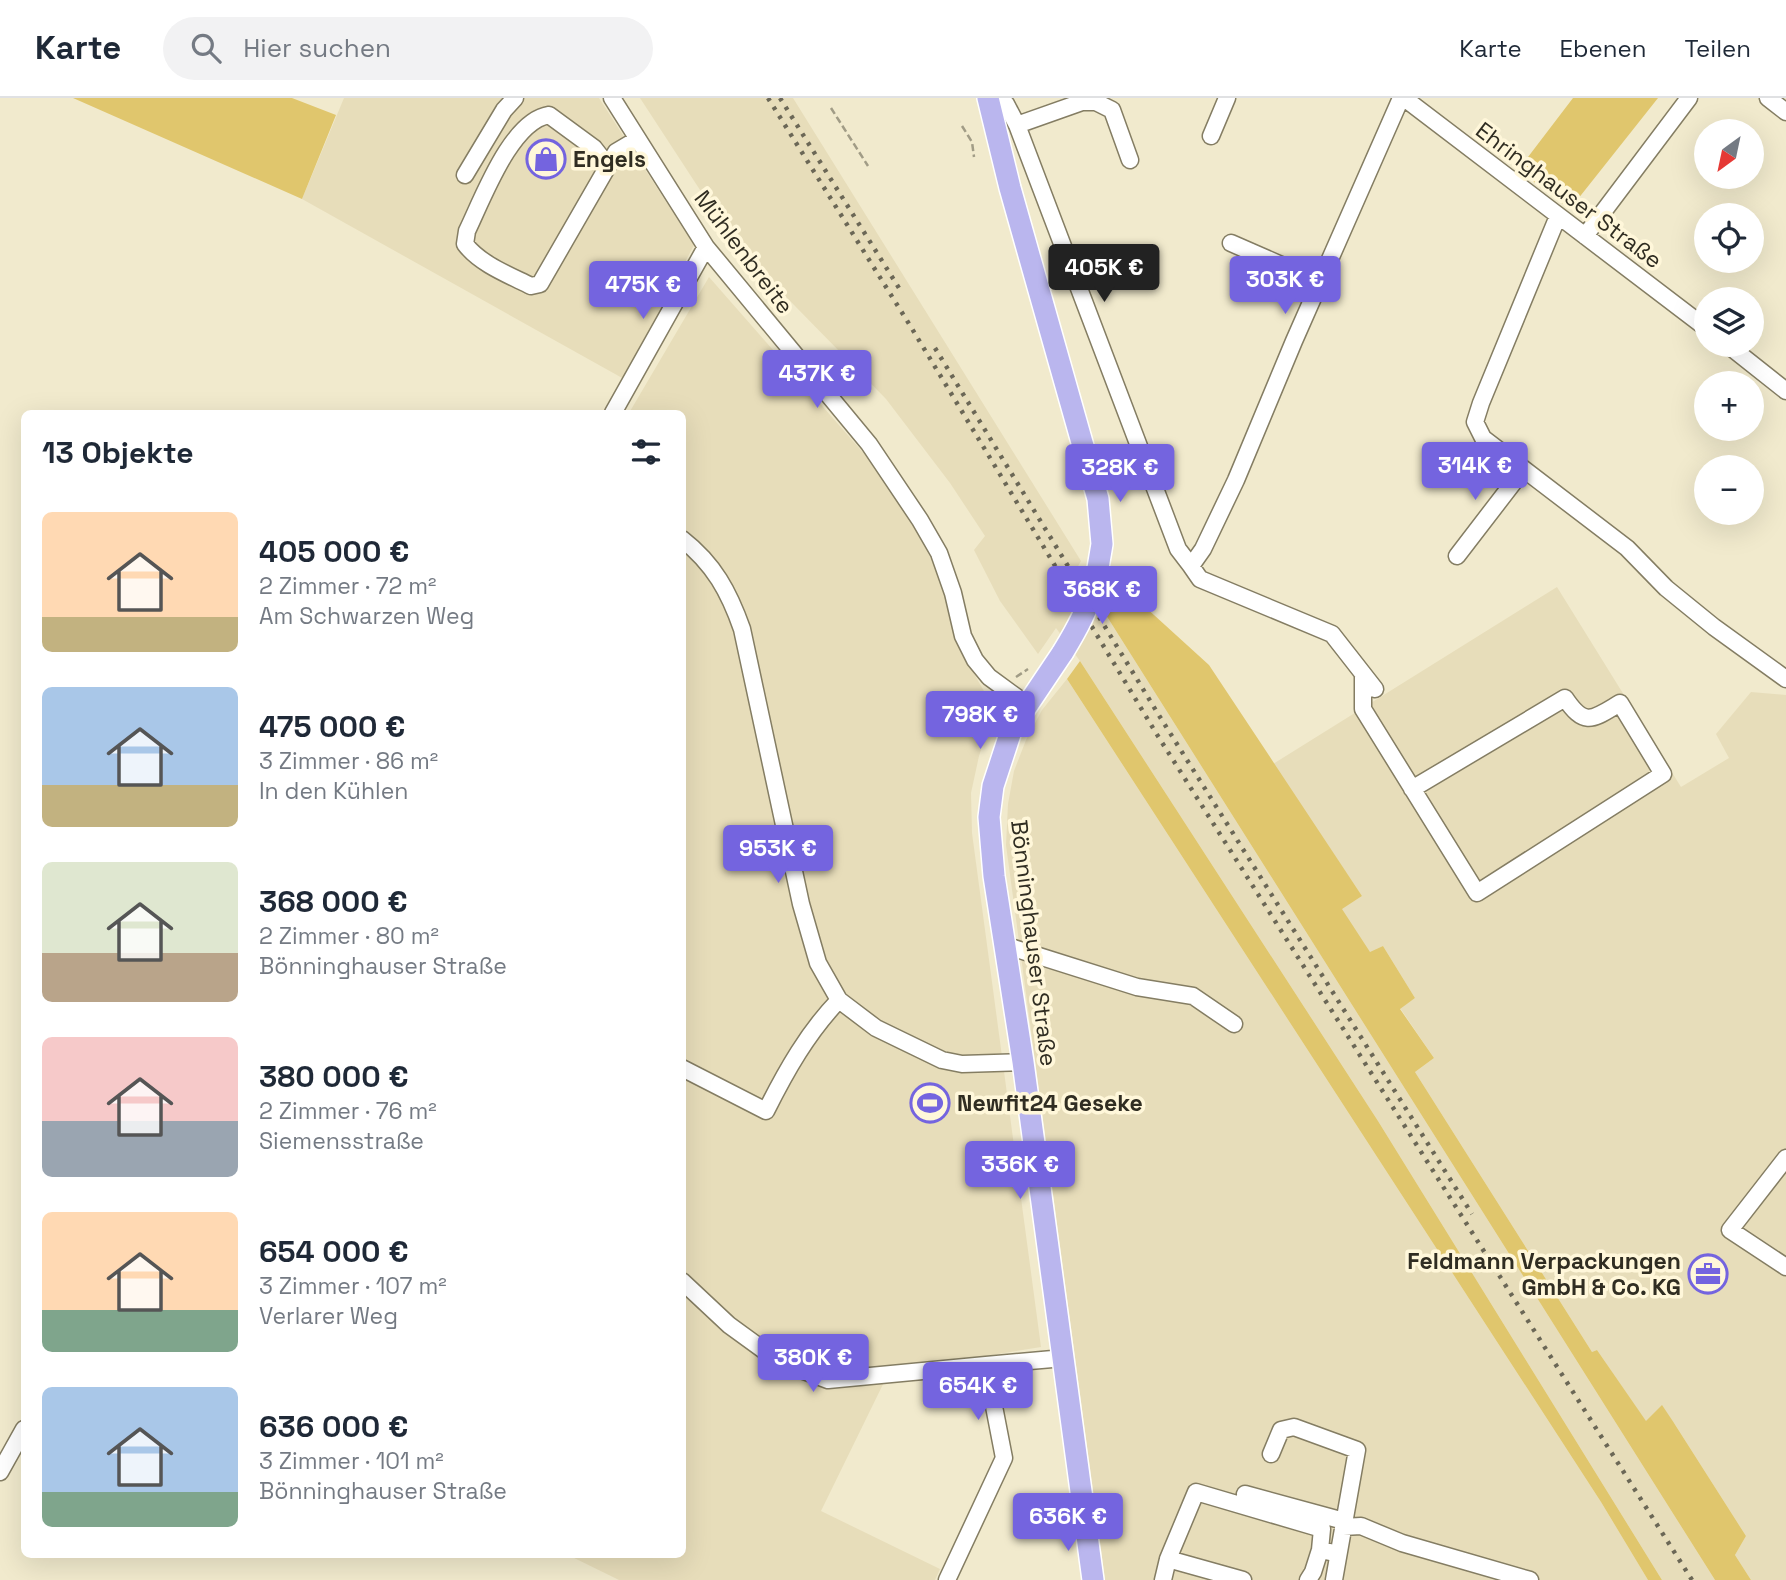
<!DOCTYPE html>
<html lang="de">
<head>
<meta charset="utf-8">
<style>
	:root { --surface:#fff; --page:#f2f2f3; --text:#1f2937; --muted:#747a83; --line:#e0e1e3; --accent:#7464df }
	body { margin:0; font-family:"Space Grotesk",sans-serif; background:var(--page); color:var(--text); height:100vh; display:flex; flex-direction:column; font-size:26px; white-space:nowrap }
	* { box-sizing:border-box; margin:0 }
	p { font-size:23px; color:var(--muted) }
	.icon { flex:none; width:38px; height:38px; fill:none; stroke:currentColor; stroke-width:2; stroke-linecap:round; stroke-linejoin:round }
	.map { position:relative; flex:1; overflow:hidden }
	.drawer { position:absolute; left:21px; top:312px; width:665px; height:1148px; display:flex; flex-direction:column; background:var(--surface); border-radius:10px; box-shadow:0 7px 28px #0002 }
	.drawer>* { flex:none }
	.needle { width:46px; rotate:213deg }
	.buttons { position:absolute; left:1694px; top:21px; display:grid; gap:14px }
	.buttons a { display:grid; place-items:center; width:70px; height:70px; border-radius:50%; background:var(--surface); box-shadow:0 7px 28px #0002; font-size:35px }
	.price { position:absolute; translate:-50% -60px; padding:0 16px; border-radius:7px; background:var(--accent); color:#fff; font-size:23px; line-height:46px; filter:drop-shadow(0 2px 4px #0008) }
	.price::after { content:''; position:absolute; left:50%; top:42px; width:21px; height:16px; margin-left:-10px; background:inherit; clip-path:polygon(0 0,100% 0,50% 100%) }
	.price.on { background:#222; color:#fff }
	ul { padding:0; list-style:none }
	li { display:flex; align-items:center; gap:21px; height:175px; padding:0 21px }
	li span { display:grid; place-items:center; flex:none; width:196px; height:140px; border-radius:10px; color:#555 }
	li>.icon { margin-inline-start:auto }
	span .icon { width:84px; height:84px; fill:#fffc; stroke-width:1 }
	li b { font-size:30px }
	h2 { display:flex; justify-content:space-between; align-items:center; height:84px; padding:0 21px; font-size:30px }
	header { display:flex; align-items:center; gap:42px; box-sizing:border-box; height:98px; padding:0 35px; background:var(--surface); border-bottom:2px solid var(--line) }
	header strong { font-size:33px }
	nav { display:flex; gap:38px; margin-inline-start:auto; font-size:24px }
	.search { width:490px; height:63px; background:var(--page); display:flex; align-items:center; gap:18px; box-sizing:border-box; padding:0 24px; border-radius:38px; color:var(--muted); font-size:26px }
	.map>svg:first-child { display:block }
	.built { fill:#e7ddba }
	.green { fill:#e0c66d }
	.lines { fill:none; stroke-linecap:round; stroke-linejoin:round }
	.minor-casing { stroke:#847d63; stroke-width:19 }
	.major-casing { stroke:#fff; stroke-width:24 }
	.path { stroke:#a19c86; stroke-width:2.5; stroke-dasharray:7 3.5; stroke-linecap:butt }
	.minor { stroke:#fff; stroke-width:16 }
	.major { stroke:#bab6ee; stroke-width:21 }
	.rail { stroke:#6b6756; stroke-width:4.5; stroke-dasharray:3.5 7; stroke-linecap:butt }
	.major-bridge-casing { stroke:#fff; stroke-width:24; stroke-linecap:butt }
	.major-bridge { stroke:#bab6ee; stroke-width:21 }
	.labels { text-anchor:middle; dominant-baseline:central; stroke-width:7; stroke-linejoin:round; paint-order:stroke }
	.poi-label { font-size:23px; font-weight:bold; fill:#302d22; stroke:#fff7da; text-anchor:start }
	.street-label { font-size:23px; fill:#302d22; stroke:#fff7da }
</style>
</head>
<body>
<header>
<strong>Karte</strong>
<div class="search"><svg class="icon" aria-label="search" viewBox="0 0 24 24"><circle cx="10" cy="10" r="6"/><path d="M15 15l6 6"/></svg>Hier suchen</div>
<nav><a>Karte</a><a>Ebenen</a><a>Teilen</a></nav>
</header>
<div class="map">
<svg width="1786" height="1482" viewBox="0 0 1786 1482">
	<rect width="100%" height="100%" fill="#f1eacd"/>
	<path class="built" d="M344,0h255l95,147 -70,134 -322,-180z
		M640,0h153l288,463 -4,7 29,47 609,965h-53l-284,-459 -298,-460 -24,-33 -18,26 -38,-53 -26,-51 11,-14 -35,-53 -64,-84 -134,-137 -35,-46z
		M709,179l158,180 49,72 22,44 22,76 29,51 4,14 -14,42 -8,37 1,40 69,514 -152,25 -68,139 119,58 -5,11h-316l-53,-26h116v-1141h-53z
		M1557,489l124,200 48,-29 -13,-24 35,-42 35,3v885h-35l-16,-25 11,-19 -72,-113 -28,-1 -49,-72 -5,2 -177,-280 19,-14 -34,-50 15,-10 -32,-52 -13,7 -29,-44 21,-13 -89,-132z
		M1067,581l534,823 47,78h-543l-99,-735 2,-41 6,-33 12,-31 16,-30z"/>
	<path class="green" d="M73,0h219l44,17 -34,84z
		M1573,0h85l-88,111 -52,-39z
		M1132,497l77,70 153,231 -20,13 28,43 13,-6 32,52 -15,11 34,49 -19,14 177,280 5,-2 49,71 16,-16 12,18 72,113 -11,19 16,25h-36l-609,-965 7,-18z
		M1080,563l298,460 284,459h-14l-47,-78 -534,-823z"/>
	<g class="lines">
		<g class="minor-casing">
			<path id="minor" d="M612,0l94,149 163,197 51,76 19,33 14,40 10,43 12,24 14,17 37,27
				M995,0l11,6 11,21 161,424 13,17 12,-17 33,-69 58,-139 107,-243
				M1404,0l302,230
				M1768,0l18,14
				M1017,27l65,-23h14l16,8 18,50
				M1211,38l16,-38
				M608,68l-14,-18 -45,-33c-38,6 -66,83 -82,116l-2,13c15,20 44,31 66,42l9,-2 76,-132 22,-13
				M465,77l39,-65 11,-12
				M1558,118l-77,187 -6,19 8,16 144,110 39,40 48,39 72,52
				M1585,138l104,-138
				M1231,145l89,39
				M1728,247l58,46
				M613,315l93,-166
				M682,441c32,25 47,53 60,90l59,275 17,59 21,37 37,28 66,32 20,4 61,-2
				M1457,458l66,-86
				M1191,468l9,13 132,55 43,55
				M1363,576v35l114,184 186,-119 -43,-71c-27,16 -35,25 -55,-5l-153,91
				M1004,847l133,42 56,9 41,28
				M682,970l84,43c20,-40 42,-79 73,-111
				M1786,1060l-56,72 56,37
				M682,1183l47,44 51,37 48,18 158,-15
				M1271,1356l10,-24 13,-3 63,23 -23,130
				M0,1374l24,-43
				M1245,1396l99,27
				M1343,1429l18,-1 41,17 128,37
				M1168,1461l75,21
				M947,1482l57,-122 -18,-93 78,-7
				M1163,1482l5,-21 28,-67 126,37 -2,21
				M1308,1482l5,-8 7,-22 10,2"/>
		</g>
		<g class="major-casing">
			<path id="major" d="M988,0l22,90 88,311 4,45 -6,36
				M1063,554l-51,76 -19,58 -4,31 5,59 29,186 70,518"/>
		</g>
		<path class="path" d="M831,10l37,58
			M962,28l10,16 2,15
			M1016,579l12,-8"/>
		<use href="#minor" class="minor"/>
		<use href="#major" class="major"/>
		<path class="rail" d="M768,0l143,229 245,406 536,847
			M780,0l119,190
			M935,250l225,369 312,497"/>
		<g class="major-bridge-casing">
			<path id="major-bridge" d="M1063,554c14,-23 26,-45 33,-72"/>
		</g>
		<use href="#major-bridge" class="major-bridge"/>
	</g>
	<defs>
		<g id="shop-ring" transform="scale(2.0125)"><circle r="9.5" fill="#fff7da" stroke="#7464df" stroke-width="1.5"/><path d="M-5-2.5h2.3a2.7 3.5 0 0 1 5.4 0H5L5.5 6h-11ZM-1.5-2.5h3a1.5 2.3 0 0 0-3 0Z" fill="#7464df"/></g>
		<g id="stadium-ring" transform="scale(2.0125)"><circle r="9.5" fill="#fff7da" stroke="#7464df" stroke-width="1.5"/><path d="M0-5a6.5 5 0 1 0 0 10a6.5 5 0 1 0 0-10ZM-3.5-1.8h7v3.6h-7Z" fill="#7464df"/></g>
		<g id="office-ring" transform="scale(2.0125)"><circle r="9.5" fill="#fff7da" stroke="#7464df" stroke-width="1.5"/><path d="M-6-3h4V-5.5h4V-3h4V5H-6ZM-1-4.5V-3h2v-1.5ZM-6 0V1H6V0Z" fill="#7464df"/></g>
	</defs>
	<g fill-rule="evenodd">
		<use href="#shop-ring" x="546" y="61"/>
		<use href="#stadium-ring" x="930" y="1005"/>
		<use href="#office-ring" x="1708" y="1176"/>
	</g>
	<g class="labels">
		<g class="poi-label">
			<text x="573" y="61">Engels</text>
			<text x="957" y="1005">Newfit24 Geseke</text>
			<text x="1681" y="1163" text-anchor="end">Feldmann Verpackungen<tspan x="1681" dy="26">GmbH &amp; Co. KG</tspan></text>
		</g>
		<g class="street-label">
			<text transform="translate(1569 97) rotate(37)">Ehringhauser Straße</text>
			<text transform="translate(744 154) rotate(53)">Mühlenbreite</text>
			<text transform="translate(1034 845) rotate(83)">Bönninghauser Straße</text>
		</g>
	</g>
</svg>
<div class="buttons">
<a><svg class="needle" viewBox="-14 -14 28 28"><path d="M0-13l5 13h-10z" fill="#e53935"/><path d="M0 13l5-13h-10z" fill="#747a83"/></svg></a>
<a><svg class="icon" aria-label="locate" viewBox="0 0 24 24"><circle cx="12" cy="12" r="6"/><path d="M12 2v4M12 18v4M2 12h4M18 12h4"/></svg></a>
<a><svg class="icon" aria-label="layers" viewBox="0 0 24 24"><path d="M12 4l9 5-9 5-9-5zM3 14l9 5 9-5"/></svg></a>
<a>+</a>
<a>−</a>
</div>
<b class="price on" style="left:1104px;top:206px">405K €</b>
<b class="price" style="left:1285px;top:218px">303K €</b>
<b class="price" style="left:643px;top:223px">475K €</b>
<b class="price" style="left:817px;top:312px">437K €</b>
<b class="price" style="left:1475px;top:404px">314K €</b>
<b class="price" style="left:1120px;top:406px">328K €</b>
<b class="price" style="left:1102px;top:528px">368K €</b>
<b class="price" style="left:980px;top:653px">798K €</b>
<b class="price" style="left:778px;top:787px">953K €</b>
<b class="price" style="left:1020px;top:1103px">336K €</b>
<b class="price" style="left:813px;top:1296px">380K €</b>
<b class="price" style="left:978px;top:1324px">654K €</b>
<b class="price" style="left:1068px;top:1455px">636K €</b>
<section class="drawer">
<h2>13 Objekte<svg class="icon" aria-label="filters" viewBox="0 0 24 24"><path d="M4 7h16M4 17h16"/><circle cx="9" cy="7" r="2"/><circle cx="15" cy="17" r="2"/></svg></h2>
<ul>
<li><span style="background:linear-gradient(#ffd9b3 75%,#c2b280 0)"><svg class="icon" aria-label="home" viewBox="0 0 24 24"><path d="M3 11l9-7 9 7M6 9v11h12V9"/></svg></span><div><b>405 000 €</b><p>2 Zimmer · 72 m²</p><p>Am Schwarzen Weg</p></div></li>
<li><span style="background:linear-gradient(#a9c7e8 70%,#c2b280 0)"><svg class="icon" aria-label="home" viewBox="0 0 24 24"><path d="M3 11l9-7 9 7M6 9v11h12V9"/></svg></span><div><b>475 000 €</b><p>3 Zimmer · 86 m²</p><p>In den Kühlen</p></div></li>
<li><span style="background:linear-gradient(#dfe7d0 65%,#b9a48a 0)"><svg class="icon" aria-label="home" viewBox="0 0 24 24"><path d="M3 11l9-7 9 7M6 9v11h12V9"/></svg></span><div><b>368 000 €</b><p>2 Zimmer · 80 m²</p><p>Bönninghauser Straße</p></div></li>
<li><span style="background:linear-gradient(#f6c9c9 60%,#9aa5b1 0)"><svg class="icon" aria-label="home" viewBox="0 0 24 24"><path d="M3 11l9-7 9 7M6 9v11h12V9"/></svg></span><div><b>380 000 €</b><p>2 Zimmer · 76 m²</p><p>Siemensstraße</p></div></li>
<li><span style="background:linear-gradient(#ffd9b3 70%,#7fa58c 0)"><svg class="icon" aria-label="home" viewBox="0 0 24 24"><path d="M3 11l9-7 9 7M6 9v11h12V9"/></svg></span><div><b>654 000 €</b><p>3 Zimmer · 107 m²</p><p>Verlarer Weg</p></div></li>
<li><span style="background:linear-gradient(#a9c7e8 75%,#7fa58c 0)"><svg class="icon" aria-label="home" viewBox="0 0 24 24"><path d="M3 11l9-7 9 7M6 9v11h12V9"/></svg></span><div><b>636 000 €</b><p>3 Zimmer · 101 m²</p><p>Bönninghauser Straße</p></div></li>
</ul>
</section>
</div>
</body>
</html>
